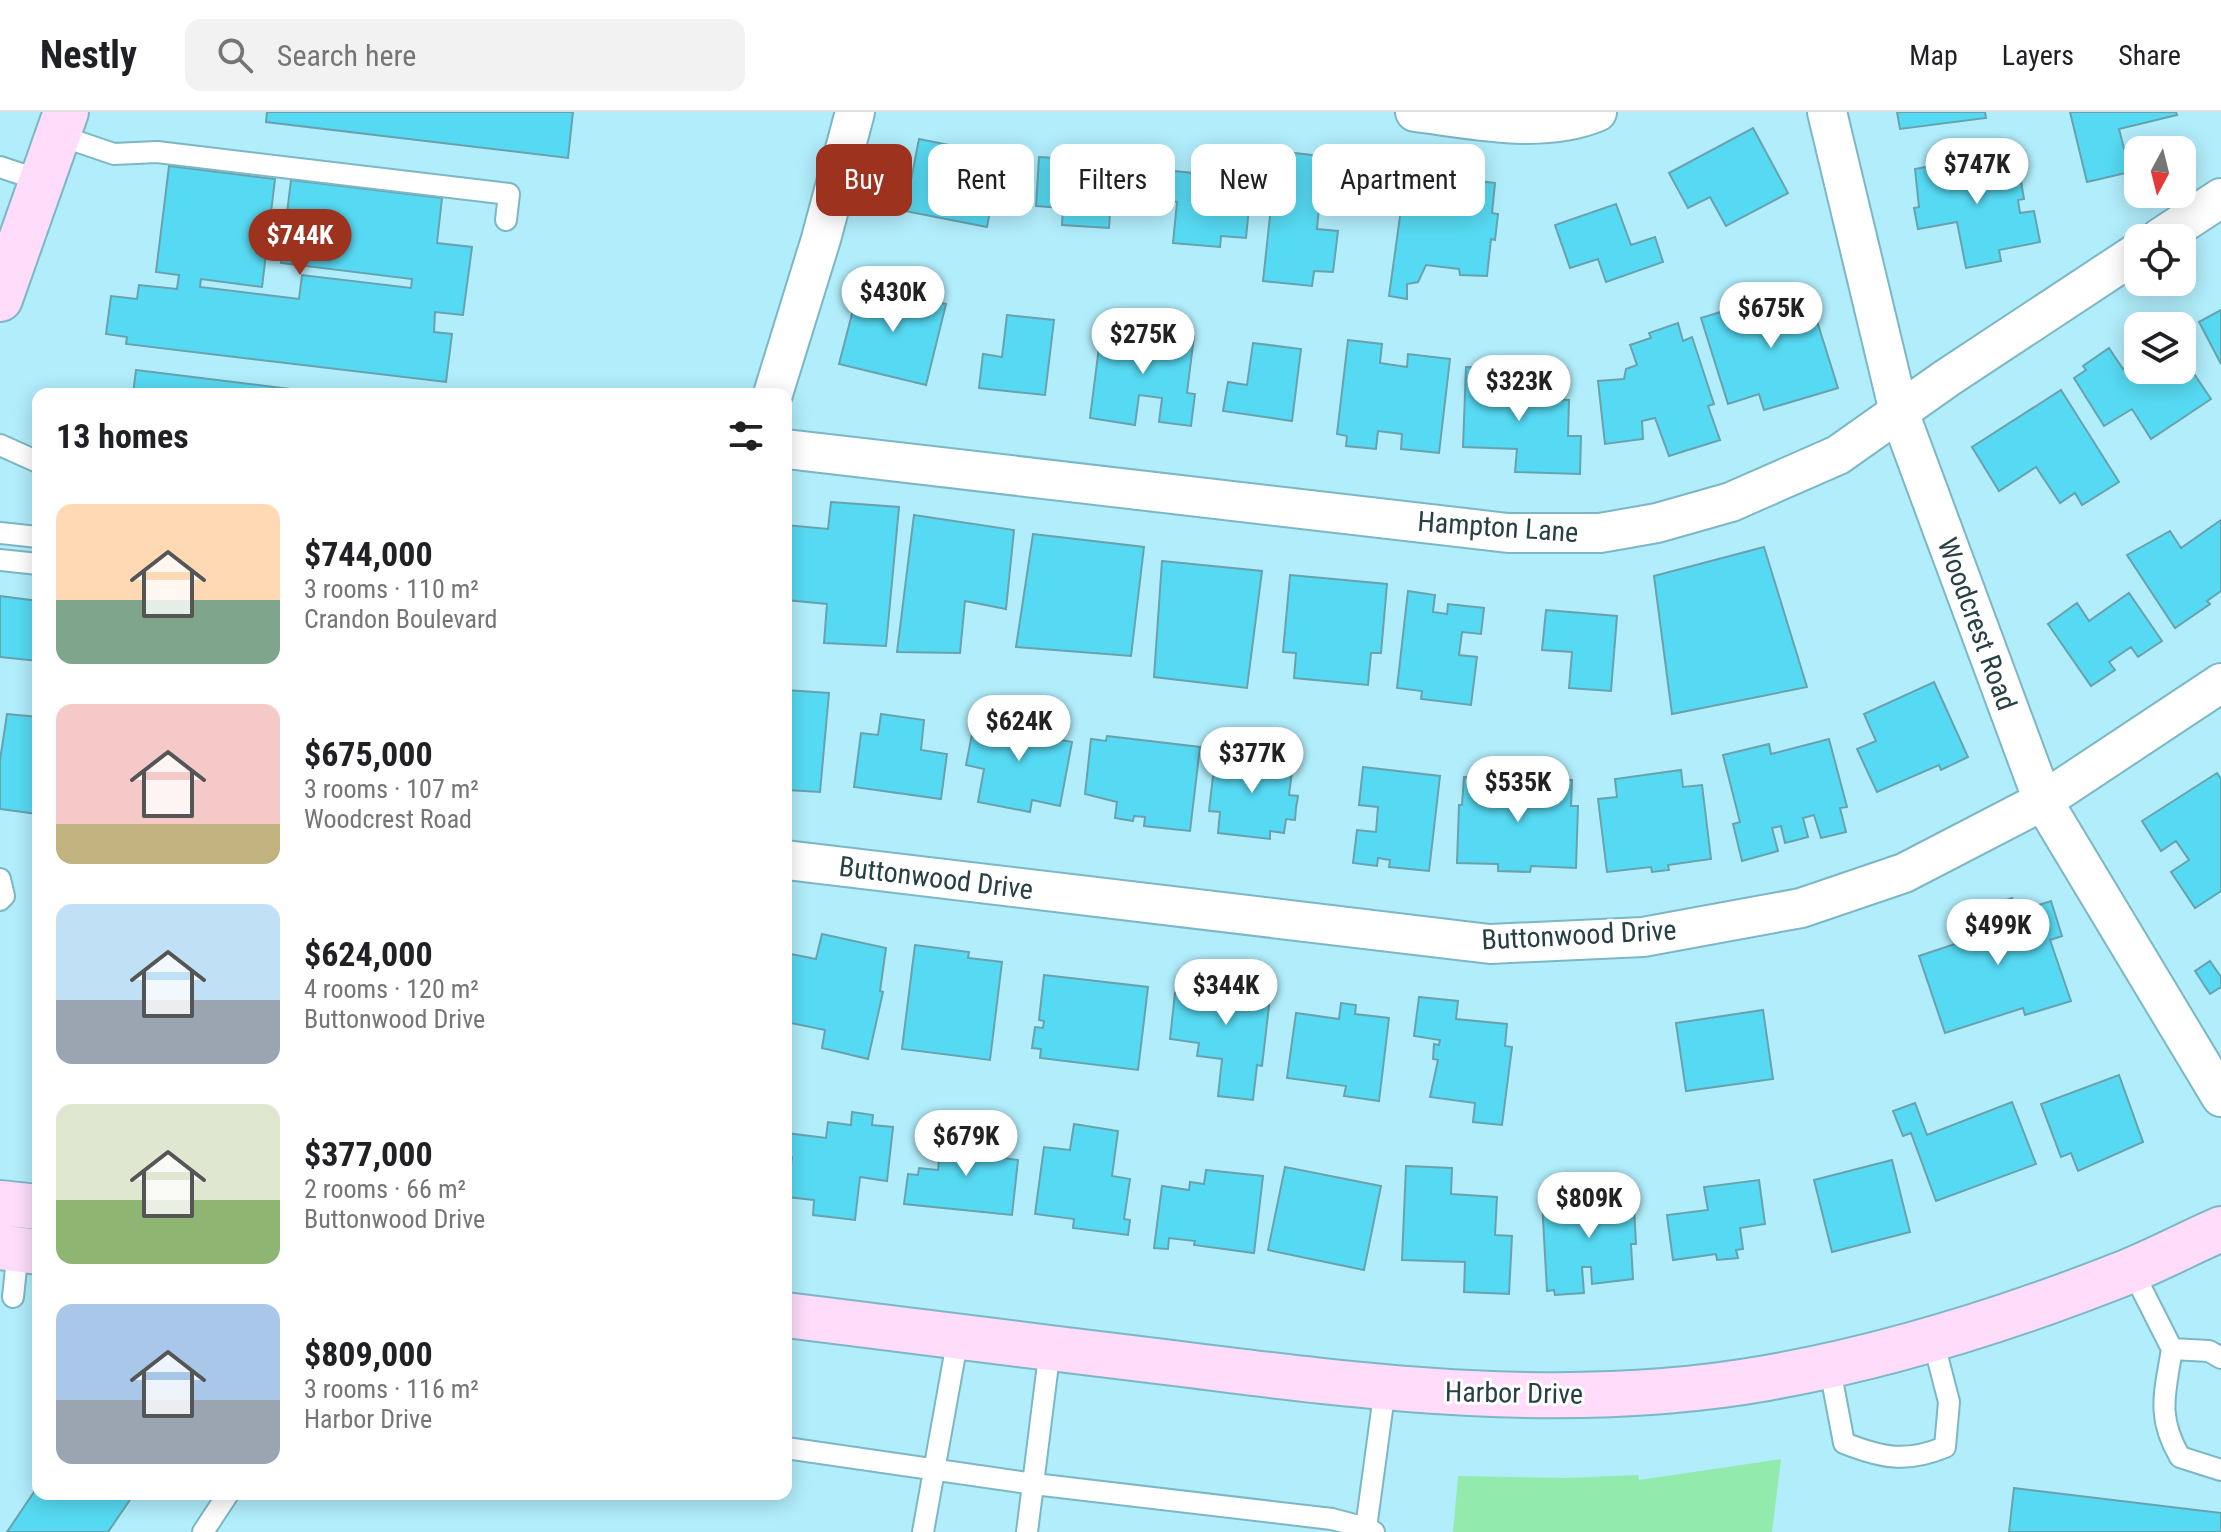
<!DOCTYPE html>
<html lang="en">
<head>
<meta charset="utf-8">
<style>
	:root { --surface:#fff; --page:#f2f2f2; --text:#202124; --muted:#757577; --line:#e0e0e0; --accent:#9d331f }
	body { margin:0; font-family:"Roboto Condensed",sans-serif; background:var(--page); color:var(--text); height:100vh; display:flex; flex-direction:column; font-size:30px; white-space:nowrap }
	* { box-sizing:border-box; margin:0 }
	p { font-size:26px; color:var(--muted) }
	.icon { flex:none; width:44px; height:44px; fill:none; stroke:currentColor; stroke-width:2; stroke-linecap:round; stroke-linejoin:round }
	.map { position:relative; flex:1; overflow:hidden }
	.details { position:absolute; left:32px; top:276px; width:760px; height:1112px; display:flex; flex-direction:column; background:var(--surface); border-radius:16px; box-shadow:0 4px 20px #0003 }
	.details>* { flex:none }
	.banner { position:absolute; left:816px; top:32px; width:760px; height:72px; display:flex; gap:16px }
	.needle { width:52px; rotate:187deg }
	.controls { position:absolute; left:2124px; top:24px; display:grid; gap:16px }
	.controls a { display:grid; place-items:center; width:72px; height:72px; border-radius:16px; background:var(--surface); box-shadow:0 4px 20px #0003; font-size:40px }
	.price { position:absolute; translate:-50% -68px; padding:0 18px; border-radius:28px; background:#fff; color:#222; font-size:26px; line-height:52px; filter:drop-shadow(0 2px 4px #0008) }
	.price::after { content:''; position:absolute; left:50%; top:48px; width:24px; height:18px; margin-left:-12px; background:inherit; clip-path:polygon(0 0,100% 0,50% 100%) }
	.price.active { background:var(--accent); color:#fff }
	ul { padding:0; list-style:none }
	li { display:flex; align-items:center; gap:24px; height:200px; padding:0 24px }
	li span { display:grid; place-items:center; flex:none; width:224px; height:160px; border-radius:16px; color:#555 }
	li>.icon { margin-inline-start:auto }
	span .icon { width:96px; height:96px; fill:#fffc; stroke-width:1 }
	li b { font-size:34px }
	h2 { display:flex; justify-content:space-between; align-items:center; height:96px; padding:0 24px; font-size:34px }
	.tag { padding:0 28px; border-radius:16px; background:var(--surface); box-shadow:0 4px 20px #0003; font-size:28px; line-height:72px }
	.tag.active { background:var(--accent); color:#fff }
	header { display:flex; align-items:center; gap:48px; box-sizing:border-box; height:112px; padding:0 40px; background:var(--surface); border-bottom:2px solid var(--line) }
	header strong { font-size:38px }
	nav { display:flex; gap:44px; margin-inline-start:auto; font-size:28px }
	.search { width:560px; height:72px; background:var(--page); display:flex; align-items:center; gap:20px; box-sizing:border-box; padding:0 28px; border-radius:16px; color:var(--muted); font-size:30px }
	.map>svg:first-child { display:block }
	.green { fill:#92ebad }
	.building { fill:#56daf3; stroke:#68a2af; stroke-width:2 }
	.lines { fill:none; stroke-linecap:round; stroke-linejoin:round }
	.lane-casing { stroke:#7cb7c4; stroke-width:24 }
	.street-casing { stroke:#7cb7c4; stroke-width:42 }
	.secondary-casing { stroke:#7cb7c4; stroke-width:48 }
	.lane { stroke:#fff; stroke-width:20 }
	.street { stroke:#fff; stroke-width:38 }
	.secondary { stroke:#fedcfa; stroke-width:44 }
	.labels { text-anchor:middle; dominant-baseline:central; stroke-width:6; stroke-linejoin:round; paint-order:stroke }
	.street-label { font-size:28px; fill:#274045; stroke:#fff }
</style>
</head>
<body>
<header>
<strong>Nestly</strong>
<div class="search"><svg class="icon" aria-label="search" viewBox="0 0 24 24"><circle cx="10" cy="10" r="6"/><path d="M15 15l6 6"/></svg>Search here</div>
<nav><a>Map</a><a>Layers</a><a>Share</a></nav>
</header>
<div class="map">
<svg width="2221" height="1420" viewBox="0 0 2221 1420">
	<rect width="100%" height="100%" fill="#b1edfb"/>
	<path class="green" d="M1781,1347l-9,73h-319l5,-56 110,2 70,-3 1,5z"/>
	<path class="building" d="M267,0h306l-5,46 -302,-36z
		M1897,0h88l1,6 -86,11z
		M2070,0h106l1,3 -58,14 11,43 -43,10z
		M1753,16l35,65 -62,33 -16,-29 -22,11 -19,-35z
		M919,27l81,16 -13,72 -82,-16z
		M1277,39l52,6 -2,15 56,7 -3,26 -60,-7 -3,31 21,2 -5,41 -19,-1 -2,15 -49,-5z
		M1987,43l1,4 21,-3 1,10 8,-2 6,35 -6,1 2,13 14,-2 6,31 -41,8 2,11 -35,7 -9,-46 -39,7 -4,-21 5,-1 -4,-38z
		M1039,45l90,5 -3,52h-16l-1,14 -47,-3 1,-17 -27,-2z
		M169,54l106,13 -13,108 -61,-8 -1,8 99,12 3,-24 109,13 1,-9 -131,-16 10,-83 151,18 -5,45 35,4 -9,68 -28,-3 -1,20 18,2 -6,48 -320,-38 1,-7 -21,-3 5,-38 26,3 2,-14 38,4 2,-14 -23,-3z
		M1164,58l88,9 -6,59 -25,-2 -1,11 -47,-4 4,-41 -16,-1z
		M1406,61l37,5 -1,29 7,1 2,-5 13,3 3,-27 28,4 -3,30 6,1 -3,26 -4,-1 -4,37 -27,-1 -1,-6 -33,-4 -8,17 -11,2v15l-18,-3z
		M1616,92l15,41 24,-8 8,25 -57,20 -8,-23 -28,9 -15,-43z
		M860,171l86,21 -20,81 -87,-21z
		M1806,174l32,102 -74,22 -5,-16 -31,10 -27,-86z
		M2221,198v54l-22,-42z
		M1007,203l47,5 -9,75 -66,-7 4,-34 19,3z
		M1678,211l5,18 9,-4 22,67 -6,2 12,34 -51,16 -14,-38 -13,3 1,18 -38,5 -7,-63 26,-2 2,-10 11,-4 -7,-20 21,-7 -2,-5z
		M1111,214l83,10 -7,57 8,1 -4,32 -32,-4 3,-24 -23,-3 -4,30 -45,-7 10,-79 9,1z
		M1348,228l34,4 -2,19 27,4 1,-13 42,5 -11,94 -38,-4 1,-15 -24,-3 -2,18 -30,-3 1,-10 -10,-2z
		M1253,231l48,6 -9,72 -69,-10 5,-29 19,3z
		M2109,236l14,21 15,-10v11h44v-14l29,43 -60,40 -19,-30 -28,17 -30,-48 12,-8 -3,-4z
		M1466,255l57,2 -1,29 47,2 -1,36h13l-1,38 -65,-2 2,-23 -54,-2z
		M136,258l195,24h-198z
		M2061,278l58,92 -37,23 -7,-12 -15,10 -24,-36 -37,24 -27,-44z
		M831,390l68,5 -13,139 -62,-3 3,-39 -41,-4v-75l42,4z
		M914,403l100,15 -8,79 -41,-8 -5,52 -63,-1z
		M2221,408v71l-14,10 3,3 -35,24 -48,-73 43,-24 11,17z
		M1033,422l111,13 -13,109 -115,-9z
		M1764,435l43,140 -135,27 -18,-138z
		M1162,449l100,10 -15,117 -93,-11z
		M1290,463l97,9 -6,69h-10l-3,32 -74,-7 2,-25 -13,-1z
		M1408,479l27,4 -2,17 14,2 1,-10 36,4 -3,26 -19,-2 -3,23 18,2 -6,48 -50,-6 1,-8 -25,-3z
		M2129,481l33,48 -24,16 -7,-10 -22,15 6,8 -24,16 -43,-62 29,-21 12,18z
		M0,484l38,5v60l-38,-4z
		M1546,498l71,6 -6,75 -42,-3 3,-36 -30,-2z
		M1934,570l34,75 -27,13 -2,-5 -62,27 -20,-43 19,-8 -12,-27z
		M786,578l43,3 -9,99 -33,-2z
		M7,602l31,3v97l-38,-5v-49z
		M881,602l43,6 -3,30 26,4 -6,45 -87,-12 7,-54 17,2z
		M1001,605l49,9 -3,11 25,5 -12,64 -28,-6 -2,12 -52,-10 6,-33 -18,-4 9,-46 25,5z
		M1107,624l93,11 -10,84 -46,-5 1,-9 -11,-1 -1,5 -18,-3 2,-16 -32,-8 6,-55 15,2z
		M1829,627l18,68 -7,1 6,24 -25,6 -7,-23 -11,3 5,19 -23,6 -4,-17 -9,2 6,23 -36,10 -9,-37 7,-2 -17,-67 46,-11 2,10z
		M1216,638l77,13 -4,32 9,1 -2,12 -1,12 -9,-1 -2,14 -14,-2v8l-52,-6 2,-21 -11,-1z
		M1363,655l77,9 -11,95 -40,-4 1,-7 -12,-2 -1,8 -24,-3 4,-33 19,2 2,-25 -19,-2z
		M1681,658l2,17 19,-2 9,74 -43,6 1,5 -17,2 -1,-5 -44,5 -9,-73 19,-2 -2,-18z
		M2217,661l4,6v112l-26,17 -24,-36 18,-12 -13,-19 -15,10 -19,-30z
		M1464,665l108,3 -1,26h7l-2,62 -45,-2 -1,6 -32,-1v-7l-41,-1 2,-58h3z
		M2012,786l5,14 34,-11 11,35 -12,4 21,61 -46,14 -2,-7 -78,25 -26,-77 54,-18 -8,-24z
		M822,822l64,14 -6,43 3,1 -15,67 -46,-11 3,-18 -39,-8v-69l30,6z
		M915,833l54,7 -1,6 34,4 -12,98 -88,-11z
		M2210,849l11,16v10l-11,7 -15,-23z
		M1044,863l104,12 -10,83 -98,-12 1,-9 -9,-1 3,-21 8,1 1,-7 -5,-1z
		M1230,863l42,5 -10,86 -5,-1 -4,35 -35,-4 4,-37 -25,-3 2,-13 -29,-4 5,-46 12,2 2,-19 40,5z
		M1419,885l39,4 -2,18 51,5 -2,22 7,1 -10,78 -29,-3 2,-19 -45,-6 8,-37 -5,-1 1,-15 5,1 1,-5 -26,-4z
		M1341,891l15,2 -1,9 34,4 -10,83 -35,-5 2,-10 -59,-8 9,-65 43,6z
		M1763,898l10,69 -87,12 -10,-68z
		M2119,963l24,67 -65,29 -7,-18 -10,4 -20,-53z
		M2012,990l24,62 -100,37 -25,-68 -8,3 -10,-25 22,-8 12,32z
		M852,1000l21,3 -1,10 21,2 -6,54 -27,-4 -5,43 -42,-5 1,-15 -27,-3 5,-40 -6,-1v-23l40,5 2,-16 23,3z
		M1074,1012l44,7 -6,45 18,3 -6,40 6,1 -2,15 -55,-7 1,-9 -39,-5 9,-67 26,3z
		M942,1020l49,5 -3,19 30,4 -6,55 -108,-11 4,-30 10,1 1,-7 19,2z
		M1892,1048l18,72 -78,20 -18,-72z
		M1406,1054l46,2 -1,26 46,3 -2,38 17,1 -3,58 -45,-2 1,-30 -63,-2z
		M1285,1055l96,19 -17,84 -96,-20z
		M1206,1058l57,6 -9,77 -60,-8 1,-4 -26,-3 -1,11 -14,-1 8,-62 27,4 1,-8 14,2z
		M1759,1068l6,44 -25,4 3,21 -7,1 2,8 -21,2 -1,-6 -43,6 -6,-45 41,-5 -4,-23z
		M1633,1077l3,55h-5l2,35 -41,5 -1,-17h-9l2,26 -29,2 -1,-5 -7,1 -5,-90 66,-4v-7z
		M38,1374v8h96l-26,38h-101z
		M2014,1376l207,25v19h-212z"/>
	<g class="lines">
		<g class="lane-casing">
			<path id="lane" d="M58,23l56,19 43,-2 352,42 -3,26
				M0,55l42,14
				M0,333l38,17
				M0,421l38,4
				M0,448l38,4
				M0,767l4,17 -4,4
				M2132,1158l40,79
				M13,1185l5,-48
				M2221,1246l-12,-7 -37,-2c-7,44 -16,67 8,108l41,13
				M1829,1252l15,79c38,15 62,20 101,4l4,-45 -16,-62
				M786,1336l248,36 298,35 34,9
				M203,1420l25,-38
				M923,1420l35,-195
				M1027,1420l23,-184
				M1374,1420l-8,-4 19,-140"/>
		</g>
		<g class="street-casing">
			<path id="street" d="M1415,0c57,7 127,23 182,0
				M1827,0l72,300 144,389 178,296
				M2160,126l61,-40
				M773,282l48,-155 34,-127
				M786,337l722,84h92l57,-10 74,-21 107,-47 109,-77 191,-126
				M786,748l704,84 153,-7 158,-29 103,-35 139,-72 178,-118"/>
		</g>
		<g class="secondary-casing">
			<path id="secondary" d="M0,187l66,-187
				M0,1091l38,4
				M0,1135l38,5
				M786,1203c129,17 258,32 387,48 197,25 396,50 594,15 124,-22 244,-60 360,-106 32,-13 62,-29 94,-43"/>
		</g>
		<use href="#lane" class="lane"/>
		<use href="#street" class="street"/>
		<use href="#secondary" class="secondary"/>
	</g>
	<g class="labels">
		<g class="street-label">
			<text transform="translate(1498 415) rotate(4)">Hampton Lane</text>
			<text transform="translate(1977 512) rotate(70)">Woodcrest Road</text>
			<text transform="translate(936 766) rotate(7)">Buttonwood Drive</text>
			<text transform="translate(1579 823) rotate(-3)">Buttonwood Drive</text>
			<text transform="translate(1514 1281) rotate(1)">Harbor Drive</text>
		</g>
	</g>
</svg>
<div class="controls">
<a><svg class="needle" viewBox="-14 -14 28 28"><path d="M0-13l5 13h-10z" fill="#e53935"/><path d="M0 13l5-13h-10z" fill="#757577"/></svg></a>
<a><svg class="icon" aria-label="locate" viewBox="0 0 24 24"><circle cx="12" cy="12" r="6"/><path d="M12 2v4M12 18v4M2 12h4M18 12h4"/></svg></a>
<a><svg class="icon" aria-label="layers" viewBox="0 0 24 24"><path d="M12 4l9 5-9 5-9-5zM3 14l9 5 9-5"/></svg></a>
</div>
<b class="price" style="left:1977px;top:94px">$747K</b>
<b class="price active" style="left:300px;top:165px">$744K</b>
<b class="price" style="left:893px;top:222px">$430K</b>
<b class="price" style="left:1771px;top:238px">$675K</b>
<b class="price" style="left:1143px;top:264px">$275K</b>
<b class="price" style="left:1519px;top:311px">$323K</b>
<b class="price" style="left:1019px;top:651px">$624K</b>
<b class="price" style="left:1252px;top:683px">$377K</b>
<b class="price" style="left:1518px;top:712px">$535K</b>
<b class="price" style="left:1998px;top:855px">$499K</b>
<b class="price" style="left:1226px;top:915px">$344K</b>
<b class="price" style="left:966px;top:1066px">$679K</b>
<b class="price" style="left:1589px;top:1128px">$809K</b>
<div class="banner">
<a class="tag active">Buy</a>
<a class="tag">Rent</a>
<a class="tag">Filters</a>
<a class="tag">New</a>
<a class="tag">Apartment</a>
</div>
<section class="details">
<h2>13 homes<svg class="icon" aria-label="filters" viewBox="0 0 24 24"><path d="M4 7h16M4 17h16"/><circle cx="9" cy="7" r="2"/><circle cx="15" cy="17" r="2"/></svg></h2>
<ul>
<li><span style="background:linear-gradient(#ffd9b3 60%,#7fa58c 0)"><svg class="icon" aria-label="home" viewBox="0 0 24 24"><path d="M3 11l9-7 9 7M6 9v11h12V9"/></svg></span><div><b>$744,000</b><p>3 rooms · 110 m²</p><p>Crandon Boulevard</p></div></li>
<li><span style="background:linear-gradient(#f6c9c9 75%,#c2b280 0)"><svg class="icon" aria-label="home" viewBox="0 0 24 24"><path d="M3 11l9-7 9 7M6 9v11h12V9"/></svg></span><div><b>$675,000</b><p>3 rooms · 107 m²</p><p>Woodcrest Road</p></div></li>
<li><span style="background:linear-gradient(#bfe0f5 60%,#9aa5b1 0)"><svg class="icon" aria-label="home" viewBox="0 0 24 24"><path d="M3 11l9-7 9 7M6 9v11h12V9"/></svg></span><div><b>$624,000</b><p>4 rooms · 120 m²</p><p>Buttonwood Drive</p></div></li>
<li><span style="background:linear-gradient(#dfe7d0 60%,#8fb573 0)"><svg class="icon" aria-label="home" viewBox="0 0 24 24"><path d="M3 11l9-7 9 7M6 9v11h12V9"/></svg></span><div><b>$377,000</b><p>2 rooms · 66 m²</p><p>Buttonwood Drive</p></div></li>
<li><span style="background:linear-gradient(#a9c7e8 60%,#9aa5b1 0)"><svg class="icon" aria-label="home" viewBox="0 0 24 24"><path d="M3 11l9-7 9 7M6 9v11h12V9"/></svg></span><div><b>$809,000</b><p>3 rooms · 116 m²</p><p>Harbor Drive</p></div></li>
</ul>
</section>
</div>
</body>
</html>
